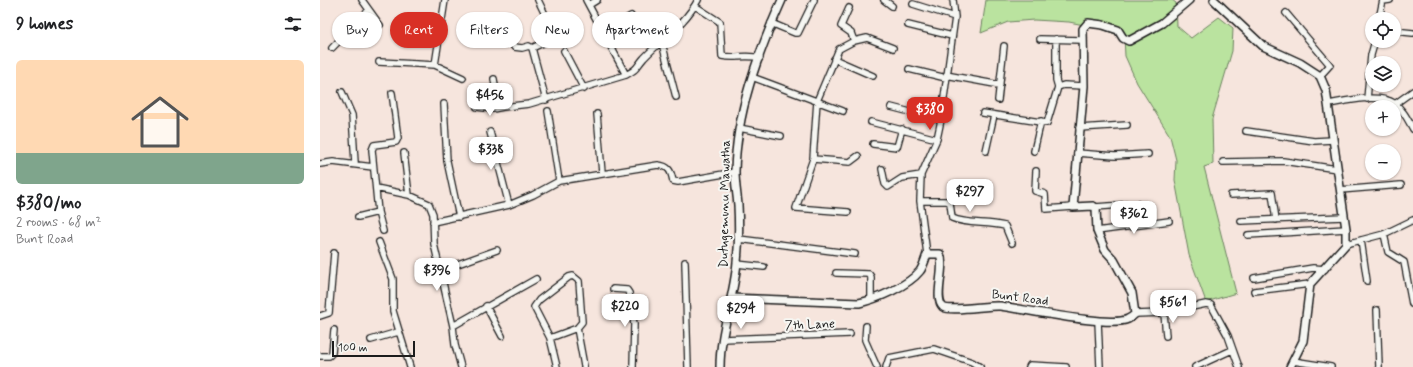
<!DOCTYPE html>
<html lang="en">
<head>
<meta charset="utf-8">
<style>
	:root { --surface:#fff; --page:#f6f6f6; --text:#202124; --muted:#757577; --line:#e0e0e0; --accent:#d93025 }
	body { margin:0; font-family:Mynerve,sans-serif; background:var(--page); color:var(--text); height:100vh; display:flex; flex-direction:column; font-size:15px; white-space:nowrap }
	* { box-sizing:border-box; margin:0 }
	p { font-size:13px; color:var(--muted) }
	.icon { flex:none; width:22px; height:22px; fill:none; stroke:currentColor; stroke-width:2; stroke-linecap:round; stroke-linejoin:round }
	.map { position:relative; flex:1; overflow:hidden }
	.sheet { display:flex; flex-direction:column; background:var(--surface); width:320px }
	.sheet>* { flex:none }
	.top-card { position:absolute; left:12px; top:12px; width:380px; height:36px; display:flex; gap:8px }
	.tools { position:absolute; left:1045px; top:12px; display:grid; gap:8px }
	.tools a { display:grid; place-items:center; width:36px; height:36px; border-radius:50%; background:var(--surface); box-shadow:0 1px 3px #0004; font-size:20px }
	.scale { position:absolute; left:12px; bottom:10px; width:83px; box-sizing:border-box; padding-left:4px; border:2px solid #1c1c1c; border-top:0; font-size:11px; line-height:14px; white-space:nowrap; color:#1c1c1c; -webkit-text-stroke:3px #f6f6f2; paint-order:stroke }
	.price { position:absolute; translate:-50% -34px; padding:0 9px; border-radius:8px; background:#fff; color:#222; font-size:13px; line-height:26px; filter:drop-shadow(0 1px 2px #0008) }
	.price::after { content:''; position:absolute; left:50%; top:24px; width:12px; height:9px; margin-left:-6px; background:inherit; clip-path:polygon(0 0,100% 0,50% 100%) }
	.price.current { background:var(--accent); color:#fff }
	ul { padding:0; list-style:none }
	li { display:grid; align-content:center; gap:8px; height:212px; padding:0 16px }
	li+li { border-top:1px solid var(--line) }
	li span { display:grid; place-items:center; height:124px; border-radius:6px; color:#555 }
	li>.icon { margin-inline-start:auto }
	span .icon { width:72px; height:72px; fill:#fffc; stroke-width:1 }
	li b { font-size:17px }
	h2 { display:flex; justify-content:space-between; align-items:center; height:48px; padding:0 16px; font-size:17px }
	.chip { padding:0 14px; border-radius:18px; background:var(--surface); box-shadow:0 1px 3px #0004; font-size:14px; line-height:36px }
	.chip.current { background:var(--accent); color:#fff }
	main { display:flex; flex:1; min-height:0 }
	.map>svg:first-child { display:block }
	.green { fill:#bae39f; stroke:#6b805e }
	.lines { fill:none; stroke-linecap:round; stroke-linejoin:round }
	.minor-casing { stroke:#1c1c1c; stroke-width:8 }
	.tertiary-casing { stroke:#1c1c1c; stroke-width:10 }
	.minor { stroke:#f6f6f2; stroke-width:5.5 }
	.tertiary { stroke:#f6f6f2; stroke-width:7 }
	.labels { text-anchor:middle; dominant-baseline:central; stroke-width:4; stroke-linejoin:round; paint-order:stroke }
	.street-label { font-size:13px; fill:#1c1c1c; stroke:#f6f6f2 }
</style>
</head>
<body>
<main>
<section class="sheet">
<h2>9 homes<svg class="icon" aria-label="filters" viewBox="0 0 24 24"><path d="M4 7h16M4 17h16"/><circle cx="9" cy="7" r="2"/><circle cx="15" cy="17" r="2"/></svg></h2>
<ul>
<li><span style="background:linear-gradient(#ffd9b3 75%,#7fa58c 0)"><svg class="icon" aria-label="home" viewBox="0 0 24 24"><path d="M3 11l9-7 9 7M6 9v11h12V9"/></svg></span><div><b>$380/mo</b><p>2 rooms · 68 m²</p><p>Bunt Road</p></div></li>
</ul>
</section>
<div class="map">
<svg width="1093" height="367" viewBox="0 0 1093 367">
	<rect width="100%" height="100%" fill="#f6e5dd"/>
	<filter id="ink" filterUnits="userSpaceOnUse"><feTurbulence type="fractalNoise" baseFrequency=".025" numOctaves="2"/><feDisplacementMap in="SourceGraphic" scale="8" xChannelSelector="R" yChannelSelector="G"/><feConvolveMatrix kernelMatrix="1 2 1 2 8 2 1 2 1" color-interpolation-filters="sRGB"/></filter>
	<g filter="url(#ink)">
		<path class="green" d="M666,0h186l4,3 1,23 14,12 28,-21 14,11 -1,23 -20,68 1,45 -9,3 32,126 -30,9 -17,-47 -14,-75 1,-20 -6,-24 -33,-53 -12,-27 -1,-19 -25,-9 -30,-6 -35,-2 -26,2 -27,11z"/>
		<g class="lines">
			<g class="minor-casing">
				<path id="minor" d="M42,0l18,25
					M125,0l-10,65 28,13
					M266,0l40,75
					M564,0l8,6
					M1063,1l7,-1
					M593,4l42,13
					M269,5l8,-5
					M375,6l25,16 2,34c13,3 25,-2 38,2
					M529,8l-8,18 10,7 3,8
					M966,13l44,52 -10,11
					M1059,19l4,-19
					M451,23l24,10h3l16,-33
					M588,25l44,11
					M1074,31l19,2
					M283,32l28,-16
					M189,34l5,13 8,1 7,-2 3,2 14,52
					M720,39l42,1
					M736,39v41l2,7
					M342,43l14,54
					M12,48l37,-38
					M212,48l24,-11 -18,-37
					M244,51l20,38
					M514,59l39,17
					M59,62l56,3
					M589,69l37,9
					M626,75l54,10
					M432,77l91,34
					M174,79l2,14 7,14 26,-3 97,-29c13,-7 10,-8 18,-17 19,-20 41,-34 54,-58
					M22,92l10,23 3,48
					M1047,99l4,-44 4,-14
					M678,100l6,-54
					M124,104l3,57 12,56
					M1009,104c17,-3 50,-11 65,-1 9,6 14,17 19,26
					M1075,104l18,-13
					M157,107l16,2 10,-2
					M571,107l50,13
					M228,111l11,70
					M663,113l64,10 11,-36 6,-2 20,1
					M277,114l5,59
					M551,122l66,17
					M419,128l42,8
					M759,128l48,-3
					M926,131l68,10 19,-1
					M170,132l19,73
					M553,144l24,3 5,-18
					M666,151l8,-36
					M714,151l7,-30
					M84,153l5,42
					M757,153l38,3 33,-2
					M493,159l37,3 8,-6
					M903,162l60,-1 54,8
					M0,164l13,-2 40,5
					M562,169l3,15 3,3 14,-9 19,-3
					M716,171l-1,20 10,3 1,15 27,-2
					M56,188l33,7 20,9 4,10 1,30 19,82 2,19 6,22
					M1020,190l61,-5
					M911,195l41,-2 4,27
					M600,201h27l3,2 2,15c16,7 35,3 53,8l7,17
					M775,207l42,-3
					M58,212l5,19
					M528,212l-52,-4 17,-49 4,-58 22,-52 15,-8 13,-3 26,10
					M38,217l20,-5 -6,-62 2,-5 22,-3 2,-4 -6,-45
					M921,221l103,-4
					M113,222l76,-17 24,-10 26,-14 99,-16c11,1 13,6 15,16l5,1 57,-10
					M777,231l72,-10
					M1064,234l4,18 16,10 8,42
					M928,235l98,-6
					M419,239l116,15
					M1041,240l6,41
					M59,242l14,37v32l17,56
					M1026,244l38,-10 29,-14
					M607,254l-7,-53 1,-26 16,-36 4,-19 14,-103 -2,-17
					M365,262l3,105
					M417,264l27,3
					M121,270l56,-20
					M516,273l33,1 2,3v23
					M934,278l59,-10 12,1
					M293,289l14,1 2,3 5,31 -1,43
					M934,291l56,-7
					M166,306l16,30
					M1057,310l2,57
					M844,313l2,23
					M815,314l29,-1 42,-9 5,1 17,31 11,31
					M0,316l9,-3 5,-60
					M778,321l2,46
					M133,326l83,-47
					M546,326l-1,14 12,27
					M257,328l7,38
					M230,338l27,-10 5,-6 -3,-41 -6,-5 -4,1 -30,23 -5,7 16,31 7,29
					M403,339l127,-5
					M51,340l27,-8
					M0,356h9l3,-3 2,-23
					M973,361l38,6
					M566,367l3,-9 45,-9 38,13 8,5
					M709,367l1,-2 36,2
					M875,367l37,-17"/>
			</g>
			<g class="tertiary-casing">
				<path id="tertiary" d="M894,0l49,46 37,17 20,13 6,14 20,139v15l-36,40 -7,57 -13,26
					M411,298l128,5c18,-4 49,-17 61,-32 3,-4 5,-11 7,-17h13c6,14 -7,44 3,53 6,5 46,-2 57,-1 24,3 111,22 128,13 2,-1 5,-3 7,-5l-3,-21 -18,-33 -9,-10 -8,-19 -1,-23 -3,-2 -20,1 11,-121 -1,-57 5,-6 15,2 15,5 5,8 6,3 33,-18 27,-23
					M400,367c0,-36 14,-69 17,-105 2,-19 2,-38 1,-57 -1,-11 -3,-22 -3,-33 1,-59 23,-119 47,-172"/>
			</g>
			<use href="#minor" class="minor"/>
			<use href="#tertiary" class="tertiary"/>
		</g>
	</g>
	<g class="labels">
		<g class="street-label">
			<text transform="translate(405 204) rotate(-89)">Dutugemunu Mawatha</text>
			<text transform="translate(700 298) rotate(7)">Bunt Road</text>
			<text transform="translate(490 325) rotate(-2)">7th Lane</text>
		</g>
	</g>
</svg>
<div class="tools">
<a><svg class="icon" aria-label="locate" viewBox="0 0 24 24"><circle cx="12" cy="12" r="6"/><path d="M12 2v4M12 18v4M2 12h4M18 12h4"/></svg></a>
<a><svg class="icon" aria-label="layers" viewBox="0 0 24 24"><path d="M12 4l9 5-9 5-9-5zM3 14l9 5 9-5"/></svg></a>
<a>+</a>
<a>−</a>
</div>
<div class="scale">100 m</div>
<b class="price" style="left:170px;top:117px">$456</b>
<b class="price current" style="left:610px;top:131px">$380</b>
<b class="price" style="left:171px;top:171px">$338</b>
<b class="price" style="left:650px;top:213px">$297</b>
<b class="price" style="left:814px;top:235px">$362</b>
<b class="price" style="left:117px;top:292px">$396</b>
<b class="price" style="left:853px;top:324px">$561</b>
<b class="price" style="left:305px;top:328px">$220</b>
<b class="price" style="left:421px;top:330px">$294</b>
<div class="top-card">
<a class="chip">Buy</a>
<a class="chip current">Rent</a>
<a class="chip">Filters</a>
<a class="chip">New</a>
<a class="chip">Apartment</a>
</div>
</div>
</main>
</body>
</html>
